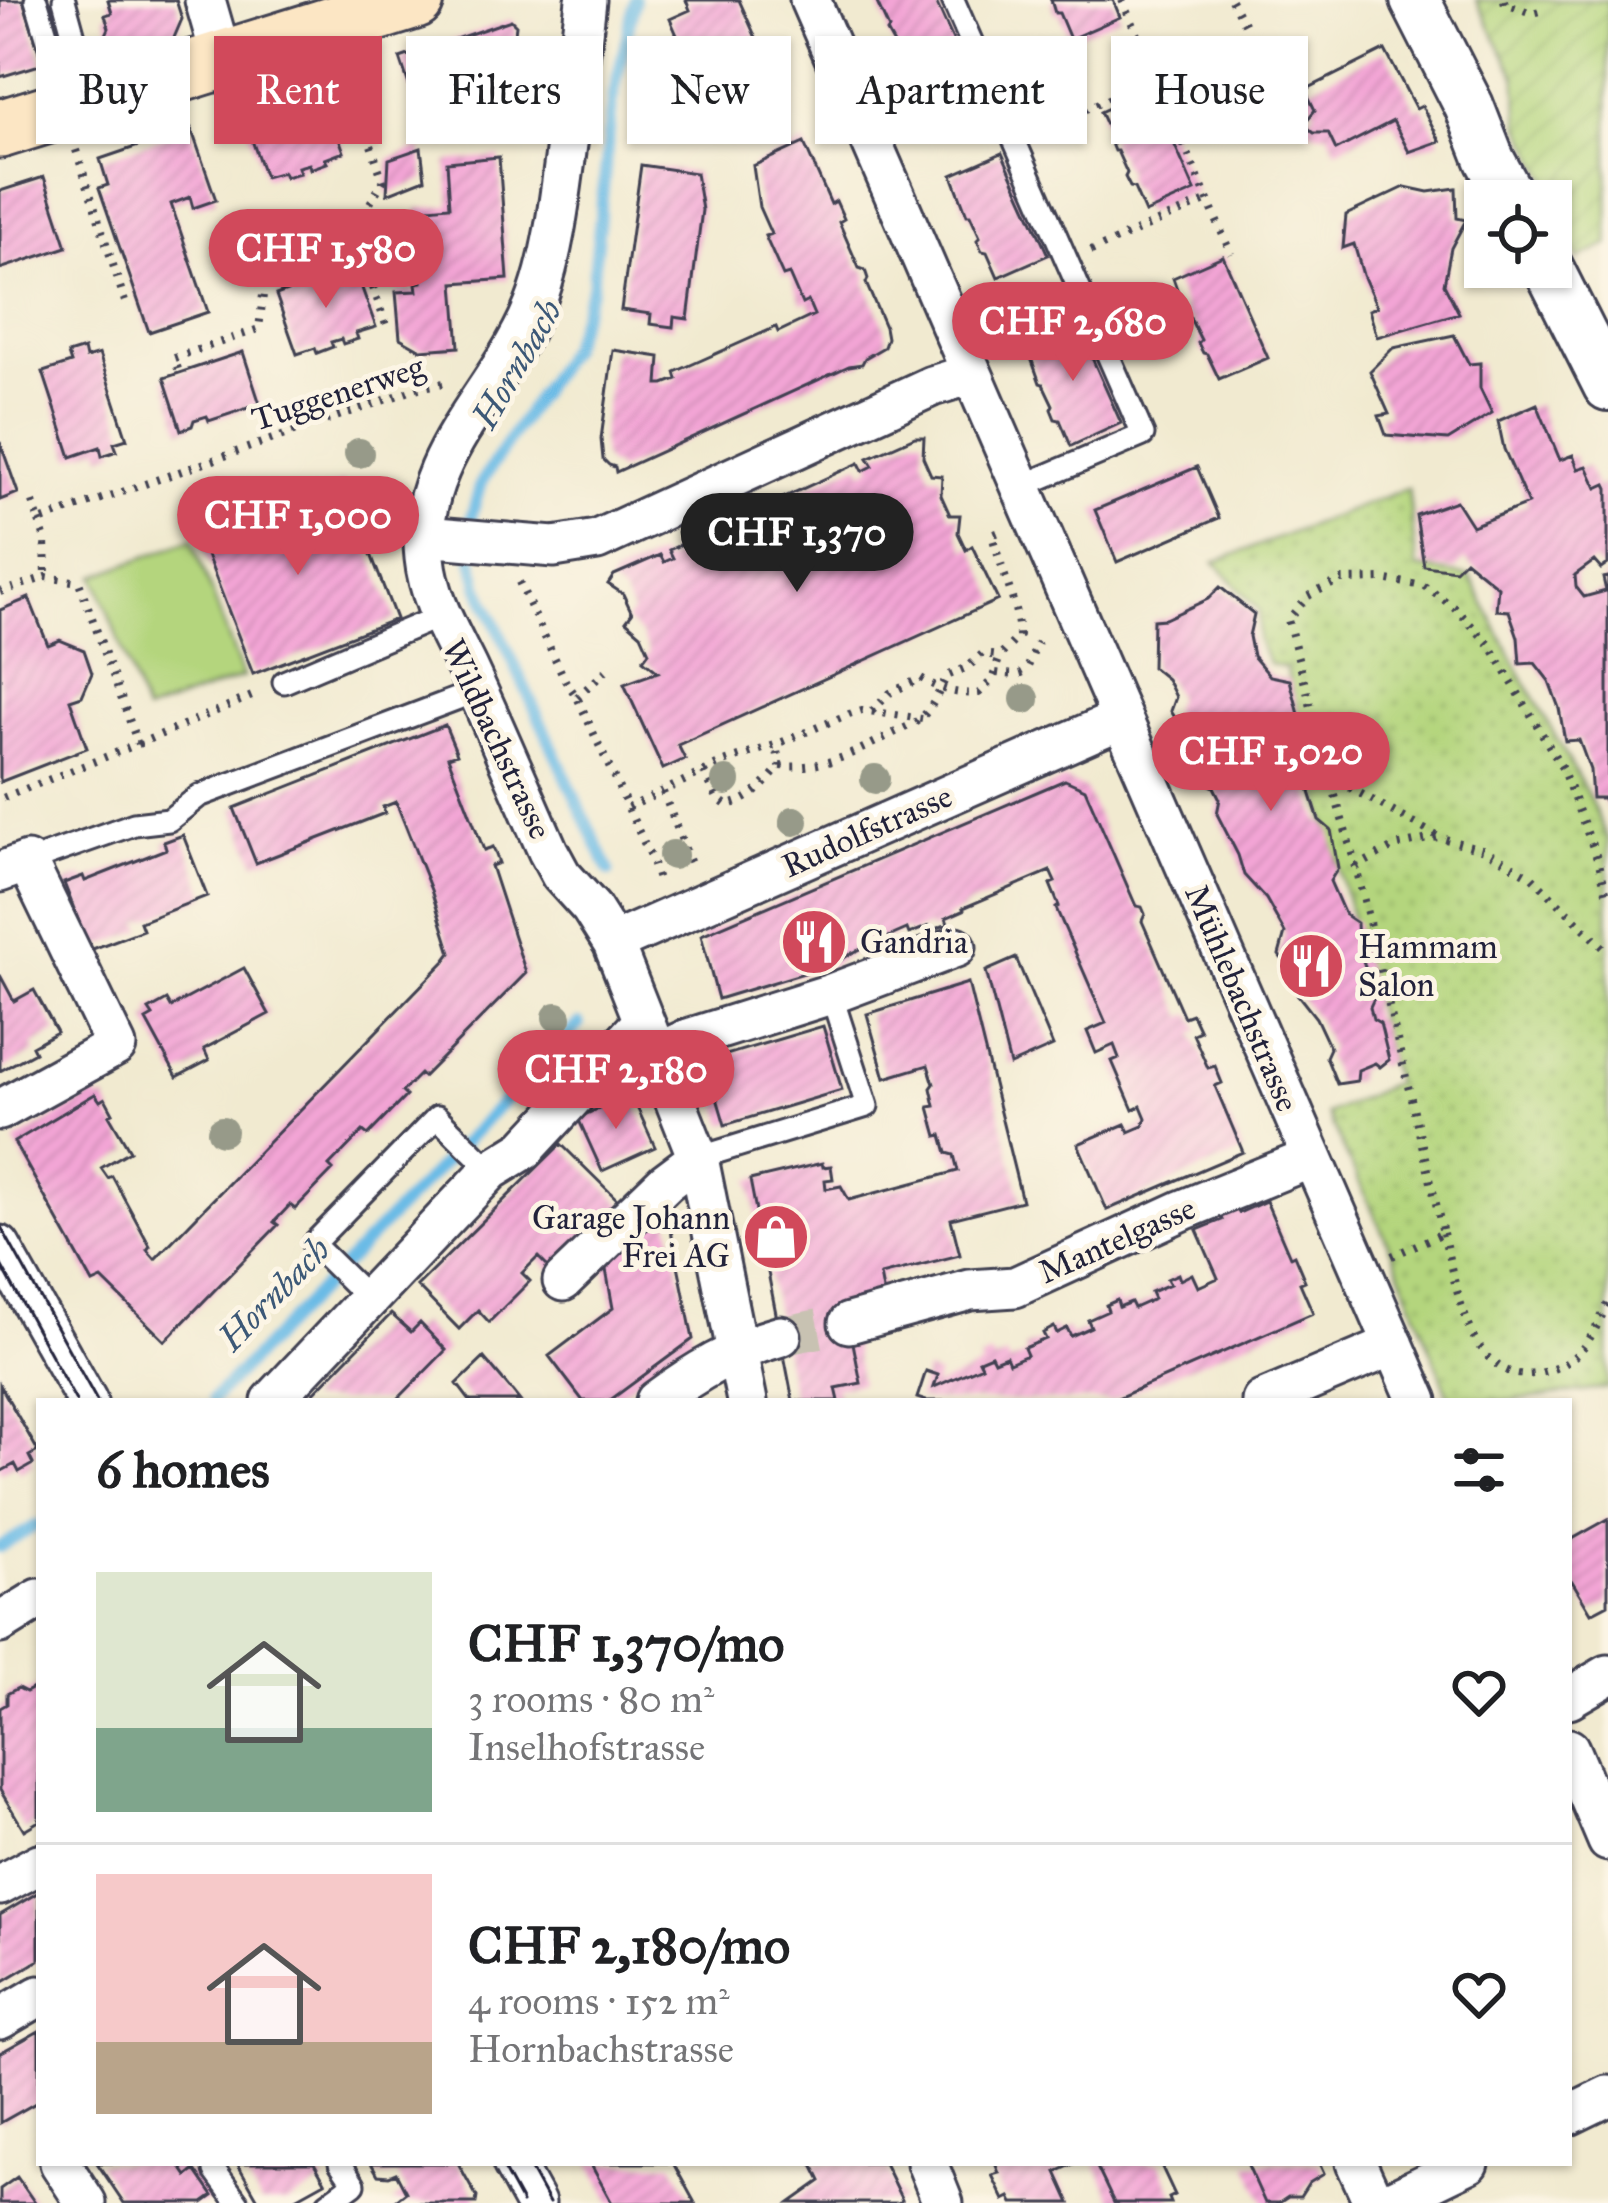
<!DOCTYPE html>
<html lang="en">
<head>
<meta charset="utf-8">
<style>
	:root { --surface:#fff; --page:#f6f6f6; --text:#202124; --muted:#757577; --line:#e0e0e0; --accent:#d1495b }
	body { margin:0; font-family:"IM FELL Great Primer",serif; background:var(--page); color:var(--text); height:100vh; display:flex; flex-direction:column; font-size:45px; white-space:nowrap }
	* { box-sizing:border-box; margin:0 }
	p { font-size:39px; color:var(--muted) }
	.icon { flex:none; width:66px; height:66px; fill:none; stroke:currentColor; stroke-width:2; stroke-linecap:round; stroke-linejoin:round }
	.map { position:relative; flex:1; overflow:hidden }
	.details { position:absolute; left:36px; top:1398px; width:1536px; height:768px; display:flex; flex-direction:column; background:var(--surface); border-radius:0px; box-shadow:0 3px 9px #0004 }
	.details>* { flex:none }
	.banner { position:absolute; left:36px; top:36px; width:1536px; height:108px; display:flex; gap:24px }
	.fabs { position:absolute; left:1464px; top:180px; display:grid; gap:24px }
	.fabs a { display:grid; place-items:center; width:108px; height:108px; border-radius:0px; background:var(--surface); box-shadow:0 3px 9px #0004; font-size:60px }
	.price { position:absolute; translate:-50% -102px; padding:0 27px; border-radius:42px; background:var(--accent); color:#fff; font-size:39px; line-height:78px; filter:drop-shadow(0 3px 6px #0008) }
	.price::after { content:''; position:absolute; left:50%; top:72px; width:36px; height:27px; margin-left:-18px; background:inherit; clip-path:polygon(0 0,100% 0,50% 100%) }
	.price.active { background:#222; color:#fff }
	ul { padding:0; list-style:none }
	li { display:flex; align-items:center; gap:36px; height:300px; padding:0 60px }
	li+li { border-top:3px solid var(--line) }
	li span { display:grid; place-items:center; flex:none; width:336px; height:240px; border-radius:0px; color:#555 }
	li>.icon { margin-inline-start:auto }
	span .icon { width:144px; height:144px; fill:#fffc; stroke-width:1 }
	li b { font-size:51px }
	h2 { display:flex; justify-content:space-between; align-items:center; height:144px; padding:0 60px; font-size:51px }
	.tag { padding:0 42px; border-radius:0px; background:var(--surface); box-shadow:0 3px 9px #0004; font-size:42px; line-height:108px }
	.tag.active { background:var(--accent); color:#fff }
	.map>svg:first-child { display:block }
	.grass { fill:url(#grass-dots); stroke:#6b7c5c; stroke-width:3 }
	.garden { fill:url(#garden-furrows); stroke:#6b7c5c; stroke-width:3 }
	.pitch { fill:#b4d57d; stroke:#6b7c5c; stroke-width:3 }
	.lines { fill:none; stroke-linecap:round; stroke-linejoin:round }
	.stream { stroke:#6bbbe6; stroke-width:12 }
	.building { fill:url(#building-hatch) }
	.minor-tunnel { stroke:#c8c2b2; stroke-width:39; stroke-dasharray:39 20; stroke-linecap:butt }
	.service-casing { stroke:#414051; stroke-width:27 }
	.minor-casing { stroke:#414051; stroke-width:45 }
	.tertiary-casing { stroke:#414051; stroke-width:54 }
	.secondary-casing { stroke:#414051; stroke-width:63 }
	.path { stroke:#414051; stroke-width:8; stroke-dasharray:3 9; stroke-linecap:butt }
	.service { stroke:#fff; stroke-width:21 }
	.minor { stroke:#fff; stroke-width:39 }
	.tertiary { stroke:#fff; stroke-width:48 }
	.secondary { stroke:#fce6c4; stroke-width:57 }
	.tram { stroke:#22223b; stroke-width:3 }
	.tree { fill:#979a89 }
	.labels { text-anchor:middle; dominant-baseline:central; stroke-width:10; stroke-linejoin:round; paint-order:stroke }
	.street-label { font-size:33px; fill:#22223b; stroke:#fcf5e5 }
	.poi-label { font-size:33px; fill:#22223b; stroke:#fcf5e5; text-anchor:start }
	.water-label { font-size:36px; font-style:italic; fill:#3c5877; stroke:#fcf5e5 }
</style>
</head>
<body>
<div class="map">
<svg width="1608" height="2203" viewBox="0 0 1608 2203">
	<defs>
		<pattern id="grass-dots" width="8" height="8" patternUnits="userSpaceOnUse" patternTransform="scale(3)"><rect width="8" height="8" fill="#b4d57d"/><path d="M2 2h.1M6 6h.1" fill="none" stroke="#9ab76d" stroke-width="1.8" stroke-linecap="round"/></pattern>
		<pattern id="garden-furrows" width="10" height="10" patternUnits="userSpaceOnUse" patternTransform="scale(3)"><rect width="10" height="10" fill="#b4d57d"/><path d="M-1 1l2-2M0 10L10 0M9 11l2-2" fill="none" stroke="#9ab76d"/></pattern>
		<pattern id="building-hatch" width="6" height="6" patternUnits="userSpaceOnUse" patternTransform="scale(3)"><rect width="6" height="6" fill="#f3a5d5"/><path d="M-1 1l2-2M0 6l6-6M5 7l2-2" fill="none" stroke="#d08eb8"/></pattern>
	</defs>
	<rect width="100%" height="100%" fill="#fcf5e5"/>
	<filter id="ink" filterUnits="userSpaceOnUse"><feTurbulence type="fractalNoise" baseFrequency=".00833" numOctaves="2"/><feDisplacementMap in="SourceGraphic" scale="24" xChannelSelector="R" yChannelSelector="G"/><feConvolveMatrix kernelMatrix="1 2 1 2 8 2 1 2 1" color-interpolation-filters="sRGB"/></filter>
	<filter id="wash" filterUnits="userSpaceOnUse"><feTurbulence type="fractalNoise" baseFrequency=".004" numOctaves="4" result="noise"/><feDisplacementMap in="SourceGraphic" scale="48" xChannelSelector="R" yChannelSelector="G"/><feGaussianBlur stdDeviation="2.7" result="paint"/><feColorMatrix in="noise" values="0 0 0 0 0 0 0 0 0 0 0 0 0 0 0 0 0 1.4 0 .05"/><feComposite in="paint" operator="in"/></filter>
	<g filter="url(#wash)">
		<rect width="100%" height="100%" fill="#f1ead0"/>
		<path class="grass" d="M1408,488l9,80 53,8 46,89 73,132 19,43v548l-97,13h-60l-57,-145 -67,-142 68,-31 -109,-415 -17,-4 -11,-23 1,-30 -44,-49z"/>
		<path class="garden" d="M1476,0h132v245l-30,14 -27,-52v-6h-3l-8,-15 8,-6 -28,-55 -4,-48z"/>
		<path class="pitch" d="M192,539l51,138 -98,36 -50,-137z"/>
		<g class="lines">
			<path class="stream" d="M609,871l-130,-284 -8,-34 -1,-32 11,-38 89,-137 22,-58 22,-196 21,-92
				M213,1399l366,-375
				M0,1547l37,-22"/>
		</g>
		<g id="blocks">
			<path class="building" d="M0,0h23l20,64 -43,13z
				M108,0h68l6,19 -9,21 -62,19 -7,-20 5,-11 -4,-13 7,-2z
				M686,0h53l47,105 -66,29 -50,-115 20,-9z
				M883,0h52l37,82 -50,23 -11,-26 -4,-1 -5,-10 3,-4 -18,-32 2,-3 -12,-26z
				M1051,0h62l7,17 -50,22 -11,-26h-4z
				M511,20l5,5 -9,73 -29,9 -2,-4 -55,18 -21,-63z
				M1385,50l31,59 6,-3 18,35 -31,11 -16,-31 -57,29 -8,-17h-14l-6,-5 -1,-8 8,-10 -10,-20z
				M321,77l3,7 20,-7 13,39 -23,8 10,28 -19,7 2,4 -17,6 -1,-5 -11,3 2,6 -15,4 -2,-5 -18,5 -23,-65 22,-8 -3,-6 16,-6 2,5 27,-8 -2,-6z
				M1150,89l45,102 -50,22 -11,-25 -4,-1 -5,-10 2,-4 -10,-22h-3l-4,-10 2,-3 -12,-26z
				M191,128l25,72 -23,8 -3,-11 -19,7 37,108 -59,20 -50,-144 9,-3 -8,-26z
				M804,143l27,61 5,-3 8,18 -5,3 20,46 6,2 3,9 -2,4 19,44 2,11 -3,9 -19,11 -3,6 -13,2 -233,106 -1,-5 -6,-2 -6,-6 -2,-20 12,-89 47,7 -2,27h6l13,-5 -2,-7 101,-45 2,5 36,-17 -6,-14 -6,3 -13,-30 -6,2 -18,-40 6,-2 -12,-27 -6,-41z
				M421,148l4,31 -38,15 2,-35z
				M1002,153l46,102 -50,22 -11,-25 -5,-1 -5,-11 3,-3 -10,-22h-3l-15,-40z
				M499,157l9,122 -54,4 5,64 -38,3 -21,-12 -4,-46 21,-1 -1,-8 6,-1 -5,-73 33,-3 -3,-44z
				M641,165l55,8 6,37 -14,109 -14,-2 -1,10 -23,-3 1,-10 -30,-4z
				M44,177l23,70 -67,22v-78z
				M1405,187l23,5 28,-4 1,30 9,2 -15,28 -7,36 15,29 -82,24 -8,-27 8,-3 -14,-32 -9,-31 -11,4 3,-33z
				M1223,256l45,102 -49,21 -12,-25 -4,-1 -5,-10 3,-3 -11,-22 -3,-1 -14,-39z
				M355,269l21,58 -20,6 2,6 -15,5 -2,-5 -10,3 2,5 -16,6 -2,-5 -18,6 -21,-59 30,-11 -1,-5 19,-7 2,6z
				M1076,322l45,101 -50,23 -11,-26 -5,-1 -4,-10 2,-4 -10,-21 -3,-1 -14,-39z
				M1454,335l15,29 11,-1v25l12,25 -44,27 -62,-5 -7,-19 10,-2 -19,-43 23,-23z
				M84,349l2,9 13,-4 28,85 -13,4 3,8 -15,5 -2,-9 -29,10 -28,-85 28,-9 -3,-9z
				M243,352l17,52 -51,17 -2,-5 -13,4 -2,6 -11,4 -17,-52z
				M1537,404l23,56 13,-5 5,14 9,-3 10,22 9,-4 2,4v76l-7,5 -7,-8 -19,14 1,12 8,10 22,-6 -3,-13 5,-1v234l-5,-13h-11l-2,-28 -11,-30 -14,1 -6,-33 -10,-27 -14,-18 -15,1 -2,-27 -9,-26 -13,-1 2,-23 -33,-27 -10,10 -31,-4 -8,-51 40,-14 16,25 56,-22 -24,-55 -6,-28z
				M915,437h9l-1,20 8,18 11,1 -1,19 9,20h10l-2,18 8,17 6,-4 26,54 -320,145 7,14 -22,10 -39,-85 34,-12 -15,-12 6,-8 -8,-18 -15,-13 6,-8 -9,-19 -15,-10 6,-9 46,-20 4,7 9,-4 -4,-8 190,-87 4,8 10,-5 -5,-8z
				M0,442l18,51 -18,7z
				M1197,467l22,51 -102,44 -22,-52z
				M343,482l53,137 -143,55 -53,-137z
				M1220,587l34,27 -5,22 4,20 17,20 20,4 11,42 -5,26 6,15 7,2 8,17 -7,10 9,28 12,10 7,38 -8,13 15,34 12,8 1,23 17,50 -5,11 3,12 7,4 9,37 -9,7 -5,-4 -17,7 -1,11 -20,3 -11,-27 4,-9 -14,-30 -22,-28 -6,-22 -9,-13 6,-22 -19,-34 -22,-24 -6,-20 -21,-41 3,-15 -6,-12 -11,-5 -16,-45 -16,-26 5,-14 -9,-18 -15,-12 1,-47 12,-1 43,-20z
				M29,598l19,47 12,-5 24,10 8,23 -10,23 -12,4 17,48 -87,34v-172z
				M445,725l12,29 -9,3 36,93 9,-3 6,16 -8,3 35,107 -103,104 -3,-3 -18,18 4,4 -38,39 -5,-4 -34,35 4,4 -38,39 -5,-4 -16,17 4,3 -113,116 -63,-62 -9,4 -79,-141 81,-48 5,7 5,-3 8,15 -4,2 21,36 -29,17 7,10 4,-2 38,70 -3,4 8,9 290,-298 6,-8 -20,-63 -35,-88 -13,5 2,6 -129,50 -22,-55z
				M1065,780l20,9 51,117 6,1 3,7 -3,7 42,96 8,-3 8,17 -7,3 15,34 7,-2 7,17 -7,3 28,66 -136,58 -29,-66 47,-20 4,8 14,-6 3,-8 -5,-12 -8,4 -21,-49 7,-3 -5,-13 -18,8 -9,-22 19,-8 -50,-115 3,-2 -9,-22 5,-2 -5,-11 -87,37 1,2 -18,8 2,6 -18,7 -1,-5 -20,8 -2,-5 -55,24 -29,18 -6,-2 -99,30 -17,-64z
				M183,835l24,61 -67,26 3,8 -53,20 -26,-67 19,-7 2,5 81,-32 -2,-7z
				M1016,958l37,88 -43,19 -24,-94z
				M244,968l25,46 -65,35 5,11 -32,17 -31,-57 7,-4 -4,-6 18,-10 4,7z
				M0,975l14,26 20,-11 23,42 -25,14 3,6 -35,19z
				M968,983l54,218 -71,18 9,36 -80,20 4,21 -38,12 15,75 -25,5 3,13h-46l-43,-221 72,-17 1,4 8,-1 2,13 -8,1 1,9 15,-3 8,14 109,-29 -4,-16 -7,-2 -5,-18 -5,1 -8,-29 6,-1 -4,-18 3,-4 -6,-19 -43,13 -18,-64z
				M823,1026l19,64 -117,35 -19,-64z
				M631,1094l24,53 -53,24 -24,-53z
				M561,1144l67,66 -77,60 -13,-13 -16,16 8,8 -41,41 -11,-12 -19,19 -42,-43z
				M664,1196l29,143 -84,62h-26l-34,-45 64,-48 -10,-55z
				M1234,1201l5,12 27,-12 24,56 4,-2 11,26 -5,2 13,30 -202,88h-185l-9,-3 9,-27 12,4 -4,12 48,-21 -3,-6 12,-5 3,6 12,-5 3,7 18,-8 -3,-7 22,-9 -3,-6 11,-6 3,6 10,-5 4,8 20,-9 -3,-7 20,-9 -2,-6 11,-5 2,7 12,-5 3,6 20,-9 -3,-7 19,-8 -3,-5 11,-5 2,6 12,-6 6,13 20,-9 -21,-48 25,-10 -5,-12z
				M391,1314l20,18 9,-9 26,27 -50,51h-90z
				M484,1358l28,33 8,10h-50l-13,-17z
				M0,1385l38,66 -9,5 4,8 -14,8 -4,-8 -15,8z
				M1608,1519v85l-17,9 -19,-32 -3,2v-42z
				M39,1685v136l-15,9 -24,-40v-82l7,-4v-10l11,-6 8,4z
				M39,1892v68l-39,23v-68z
				M39,2031v70l-39,22v-70z
				M97,2163h81l9,13 8,-6 18,26 -10,7h-79z
				M237,2163h77l11,19 -38,21h-27z
				M371,2163h87l19,34 -1,6h-84l14,-11 -10,-19 -7,3 -11,-1z
				M590,2163h83l22,40h-83z
				M812,2163h72l18,37 -4,3h-108l31,-22z
				M995,2163h81l-20,9 14,31h-57l-3,-6 -6,3 -12,-25 7,-2z
				M1095,2163h65l15,32 -6,3 2,5h-57z
				M1247,2163h72l5,11 -15,9 -9,14h-12l-9,6h-14z
				M17,2177l18,26h-35v-14z"/>
		</g>
	</g>
	<g filter="url(#ink)">
		<use href="#blocks" fill-opacity="0" stroke="#414051" stroke-width="3"/>
		<g class="lines">
			<path class="minor-tunnel" d="M781,1336l68,-13"/>
			<g class="service-casing">
				<path id="service" d="M36,0l31,103
					M64,0l27,99
					M953,0l190,435 -123,52
					M284,682l156,-66
					M27,862l107,-38 35,-4 30,-24 278,-105
					M698,1158l169,-52 -36,-112
					M369,1299l-56,-55 124,-127 54,53
					M215,2171l23,32
					M328,2203l26,-19 -14,-21"/>
			</g>
			<g class="minor-casing">
				<path id="minor" d="M205,0l17,59
					M586,0c-5,48 -12,96 -19,144 -7,52 -12,102 -29,152 -31,91 -125,158 -113,262 4,41 24,73 42,110 28,60 54,122 81,183l13,24 30,33 22,35 85,215 49,243
					M810,0l608,1401
					M424,536l130,11 43,-7 335,-154 40,-12
					M0,872l27,-10 89,184 -116,64
					M613,943l508,-224
					M657,1053l31,-14 143,-45 125,-47
					M0,1246l87,155
					M563,1281l103,-99 32,-24
					M849,1323l121,-33 45,-3 168,-77 128,-52
					M272,1401l219,-231 34,-21 118,-127
					M656,1401c39,-29 78,-52 125,-65
					M1262,1401l132,-56
					M0,1623l39,-24
					M1569,1698l39,-23
					M1569,1749l39,92
					M0,1885l39,-21
					M0,2019l39,-23
					M1569,2115l39,-19
					M60,2163l26,40
					M513,2163l22,40
					M927,2163l16,40
					M1356,2163l18,40
					M1386,2203l83,-40"/>
			</g>
			<g class="tertiary-casing">
				<path id="tertiary" d="M1415,0l54,106 21,54 22,41
					M1548,267l60,119"/>
			</g>
			<g class="secondary-casing">
				<path id="secondary" d="M0,129l415,-129"/>
			</g>
			<path class="path" d="M1122,0l109,254
				M1231,0l15,27
				M1504,0l1,4 27,9 12,-3
				M360,63l6,16 2,57 15,45 -17,29 6,21 -13,16 27,78
				M1041,129l114,-51
				M76,150l51,158
				M1091,251l117,-51
				M234,262l31,16
				M178,369l-4,-11 85,-29 6,-51 21,-4 72,-27
				M33,502l6,19 380,-133 25,-5
				M39,521l6,18 1,38
				M519,582l47,100 11,15 74,161 8,25
				M0,592l46,-15 33,5 59,162 -138,55
				M996,673c37,5 28,-2 42,-31
				M577,697l29,-26
				M872,711l18,-18 31,-15c19,12 36,17 58,15l13,-13 8,-24 19,-20c-2,-36 -18,-66 -27,-101l10,-4
				M138,744l121,-51
				M780,766c56,4 83,-20 131,-41 21,-12 25,-29 36,-49l21,-9 14,-13 18,2
				M704,772l13,26 9,7c24,-3 40,-22 54,-39l-4,-20
				M1329,776l108,60
				M663,792l30,77
				M628,808l93,-45 54,-18 74,-31 13,-4 60,9
				M1356,867l39,-21 43,-9 47,13 46,26 77,76
				M1443,1233c12,47 27,156 96,140 41,-9 52,-34 69,-70
				M1392,1256l51,-23 -87,-366 -27,-92 -41,-155 20,-24 32,-16 42,-1 42,7 30,21 36,38 72,123 37,95 9,36"/>
			<use href="#service" class="service"/>
			<use href="#minor" class="minor"/>
			<use href="#tertiary" class="tertiary"/>
			<use href="#secondary" class="secondary"/>
			<path class="tram" d="M0,1225l97,176
				M0,1263l76,138
				M500,2163l22,40
				M527,2163l22,40"/>
		</g>
		<g class="tree">
			<circle cx="359" cy="453" r="15"/>
			<circle cx="1025" cy="699" r="15"/>
			<circle cx="875" cy="779" r="15"/>
			<circle cx="726" cy="781" r="15"/>
			<circle cx="794" cy="821" r="15"/>
			<circle cx="673" cy="855" r="15"/>
			<circle cx="557" cy="1017" r="15"/>
			<circle cx="222" cy="1131" r="15"/>
		</g>
	</g>
	<defs>
		<g id="restaurant-disc" transform="scale(3.45)"><circle r="9.5" fill="#d1495b" stroke="#fcf5e5"/><path d="M-5-6h1v4h1v-4h1v4h1v-4h1v5L-1.5 .5V6h-2V.5L-5-1ZM5-6V6H3V1.5H1.5Q1.5-4 5-6Z" fill="#fff"/></g>
		<g id="shop-disc" transform="scale(3.45)"><circle r="9.5" fill="#d1495b" stroke="#fcf5e5"/><path d="M-5-2.5h2.3a2.7 3.5 0 0 1 5.4 0H5L5.5 6h-11ZM-1.5-2.5h3a1.5 2.3 0 0 0-3 0Z" fill="#fff"/></g>
	</defs>
	<g fill-rule="evenodd">
		<use href="#restaurant-disc" x="814" y="942"/>
		<use href="#restaurant-disc" x="1311" y="966"/>
		<use href="#shop-disc" x="776" y="1237"/>
	</g>
	<g class="labels">
		<g class="street-label">
			<text transform="translate(338 393) rotate(-18)">Tuggenerweg</text>
			<text transform="translate(497 739) rotate(65)">Wildbachstrasse</text>
			<text transform="translate(867 831) rotate(-24)">Rudolfstrasse</text>
			<text transform="translate(1242 998) rotate(67)">Mühlebachstrasse</text>
			<text transform="translate(1117 1240) rotate(-24)">Mantelgasse</text>
		</g>
		<g class="poi-label">
			<text x="860" y="942">Gandria</text>
			<text x="1358" y="947">Hammam<tspan x="1358" dy="38">Salon</tspan></text>
			<text x="730" y="1218" text-anchor="end">Garage Johann<tspan x="730" dy="38">Frei AG</tspan></text>
		</g>
		<g class="water-label">
			<text transform="translate(517 364) rotate(-60)">Hornbach</text>
			<text transform="translate(274 1294) rotate(-46)">Hornbach</text>
		</g>
	</g>
</svg>
<div class="fabs">
<a><svg class="icon" aria-label="locate" viewBox="0 0 24 24"><circle cx="12" cy="12" r="6"/><path d="M12 2v4M12 18v4M2 12h4M18 12h4"/></svg></a>
</div>
<b class="price" style="left:326px;top:311px">CHF 1,580</b>
<b class="price" style="left:1073px;top:384px">CHF 2,680</b>
<b class="price" style="left:298px;top:578px">CHF 1,000</b>
<b class="price active" style="left:797px;top:595px">CHF 1,370</b>
<b class="price" style="left:1271px;top:814px">CHF 1,020</b>
<b class="price" style="left:616px;top:1132px">CHF 2,180</b>
<div class="banner">
<a class="tag">Buy</a>
<a class="tag active">Rent</a>
<a class="tag">Filters</a>
<a class="tag">New</a>
<a class="tag">Apartment</a>
<a class="tag">House</a>
</div>
<section class="details">
<h2>6 homes<svg class="icon" aria-label="filters" viewBox="0 0 24 24"><path d="M4 7h16M4 17h16"/><circle cx="9" cy="7" r="2"/><circle cx="15" cy="17" r="2"/></svg></h2>
<ul>
<li><span style="background:linear-gradient(#dfe7d0 65%,#7fa58c 0)"><svg class="icon" aria-label="home" viewBox="0 0 24 24"><path d="M3 11l9-7 9 7M6 9v11h12V9"/></svg></span><div><b>CHF 1,370/mo</b><p>3 rooms · 80 m²</p><p>Inselhofstrasse</p></div><svg class="icon" aria-label="heart" viewBox="0 0 24 24"><path d="M12 20l-8-8c-3-5 5-10 8-4 3-6 11-1 8 4z"/></svg></li>
<li><span style="background:linear-gradient(#f6c9c9 70%,#b9a48a 0)"><svg class="icon" aria-label="home" viewBox="0 0 24 24"><path d="M3 11l9-7 9 7M6 9v11h12V9"/></svg></span><div><b>CHF 2,180/mo</b><p>4 rooms · 152 m²</p><p>Hornbachstrasse</p></div><svg class="icon" aria-label="heart" viewBox="0 0 24 24"><path d="M12 20l-8-8c-3-5 5-10 8-4 3-6 11-1 8 4z"/></svg></li>
</ul>
</section>
</div>
</body>
</html>
